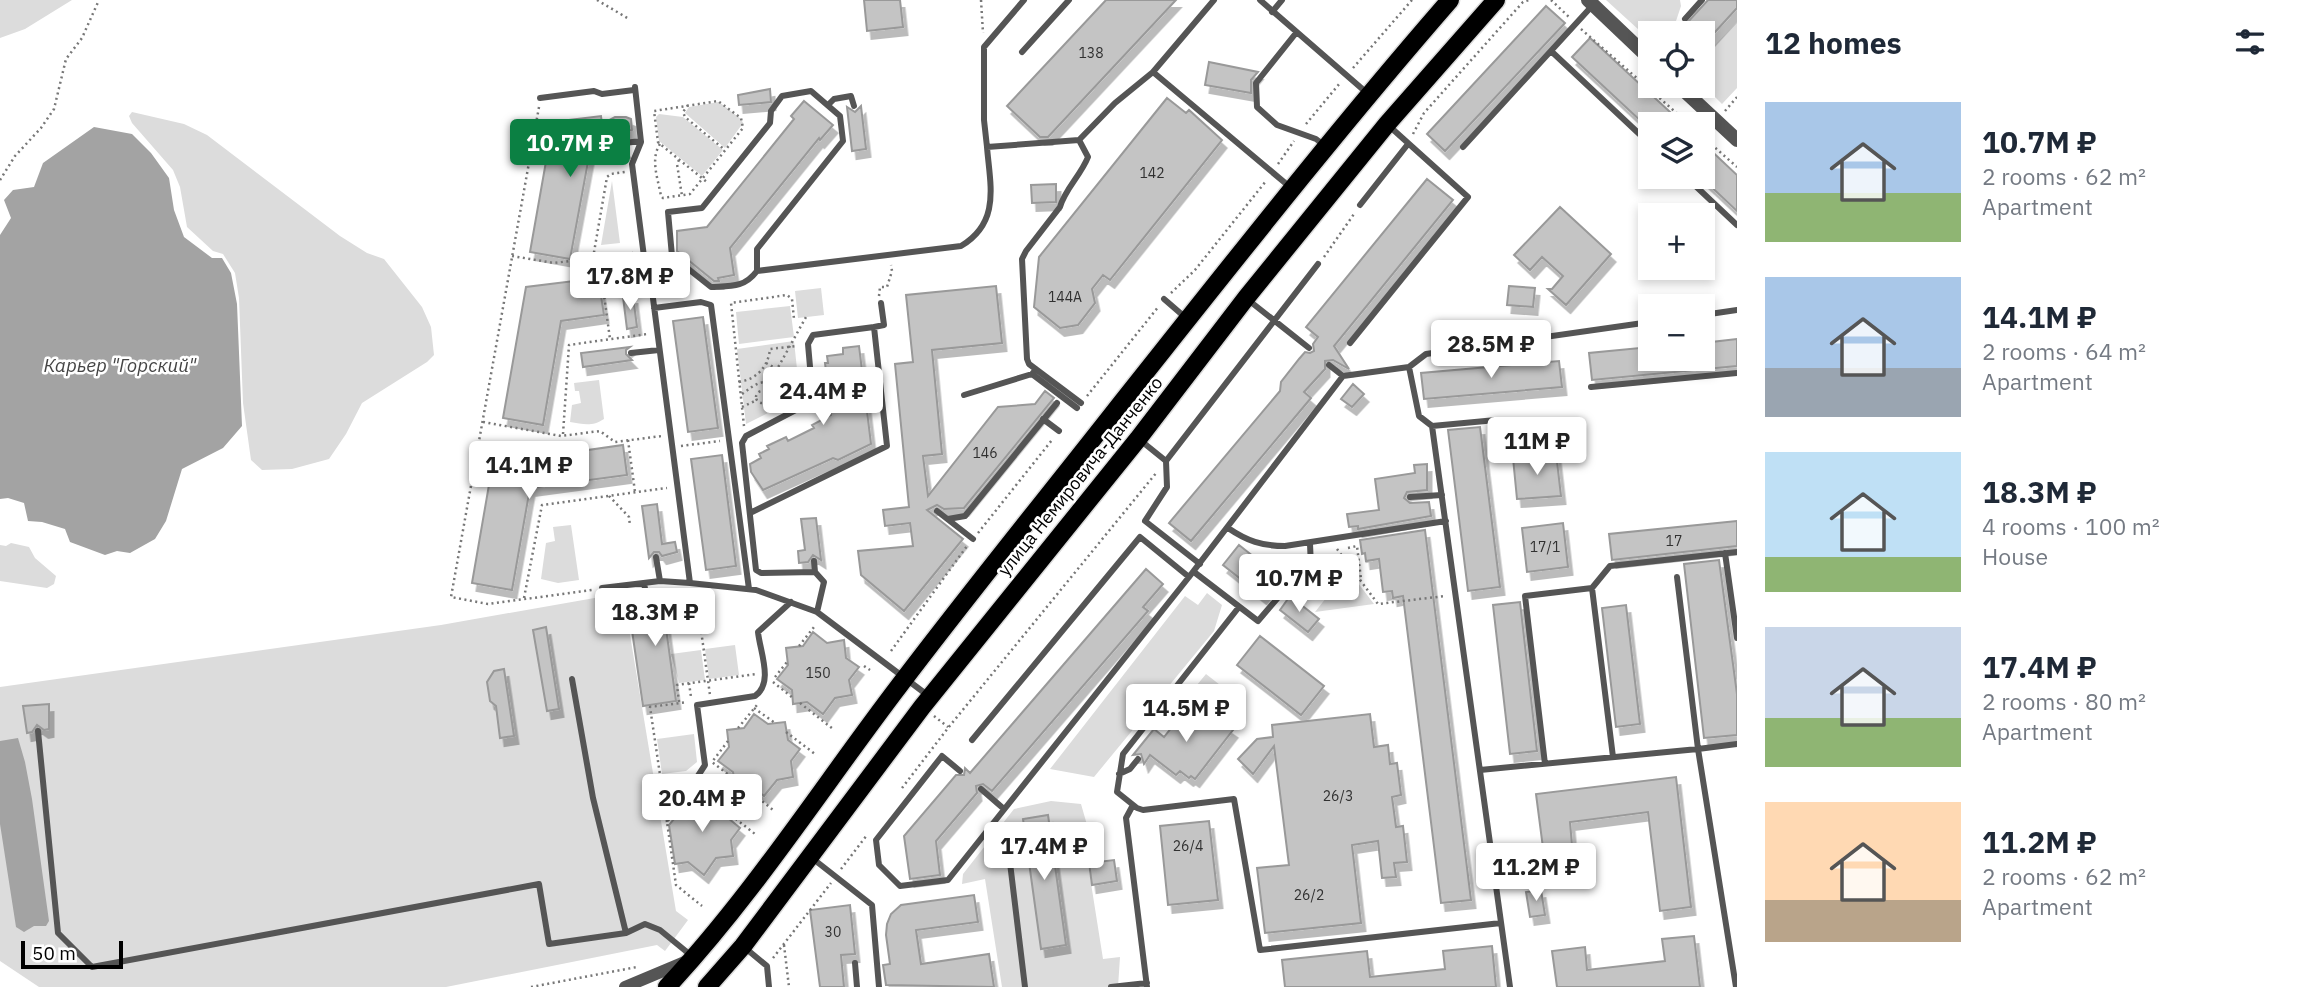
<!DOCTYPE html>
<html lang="en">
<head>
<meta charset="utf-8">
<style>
	:root { --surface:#fff; --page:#f2f2f3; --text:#1f2937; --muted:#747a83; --accent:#0b8043 }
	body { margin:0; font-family:"IBM Plex Sans",sans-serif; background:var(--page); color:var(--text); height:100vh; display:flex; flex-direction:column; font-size:26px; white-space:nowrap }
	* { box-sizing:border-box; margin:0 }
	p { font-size:23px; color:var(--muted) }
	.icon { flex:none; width:38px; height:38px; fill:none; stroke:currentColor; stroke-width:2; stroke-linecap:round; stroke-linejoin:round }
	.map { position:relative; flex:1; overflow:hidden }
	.side { display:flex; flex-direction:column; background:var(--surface); width:560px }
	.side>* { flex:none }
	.buttons { position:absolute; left:1638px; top:21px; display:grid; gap:14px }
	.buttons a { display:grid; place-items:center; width:77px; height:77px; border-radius:0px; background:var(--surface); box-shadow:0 4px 10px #0003; font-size:35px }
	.scale { position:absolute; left:21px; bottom:18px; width:102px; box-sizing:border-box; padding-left:7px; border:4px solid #000; border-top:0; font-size:19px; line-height:24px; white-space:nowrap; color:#000; -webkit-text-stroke:5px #fff; paint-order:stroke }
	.price { position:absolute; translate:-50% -60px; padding:0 16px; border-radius:7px; background:#fff; color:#222; font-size:23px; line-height:46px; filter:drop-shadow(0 2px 4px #0008) }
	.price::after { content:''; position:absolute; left:50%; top:42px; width:21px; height:16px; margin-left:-10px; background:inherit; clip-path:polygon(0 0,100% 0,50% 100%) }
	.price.active { background:var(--accent); color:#fff }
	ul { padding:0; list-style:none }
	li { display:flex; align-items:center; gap:21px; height:175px; padding:0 28px }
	li span { display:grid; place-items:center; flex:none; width:196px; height:140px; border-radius:0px; color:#555 }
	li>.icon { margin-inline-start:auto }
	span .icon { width:84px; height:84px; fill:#fffc; stroke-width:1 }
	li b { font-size:30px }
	h2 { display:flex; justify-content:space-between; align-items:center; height:84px; padding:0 28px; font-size:30px }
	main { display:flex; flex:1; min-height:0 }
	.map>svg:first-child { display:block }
	.green { fill:#dcdcdc }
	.water { fill:#a3a3a3 }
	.building { fill:#c4c4c4; stroke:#999; stroke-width:2; filter:url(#shadow) }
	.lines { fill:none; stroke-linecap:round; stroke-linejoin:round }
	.primary-casing { stroke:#dbdbdb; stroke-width:21 }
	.path { stroke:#777; stroke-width:2.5; stroke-dasharray:2 3.5; stroke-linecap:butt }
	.service { stroke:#555; stroke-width:6 }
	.minor { stroke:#555; stroke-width:12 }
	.tertiary { stroke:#555; stroke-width:14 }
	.primary { stroke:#000; stroke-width:18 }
	.labels { text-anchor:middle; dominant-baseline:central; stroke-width:5; stroke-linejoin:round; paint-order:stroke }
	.number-label { font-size:14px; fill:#313131 }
	.street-label { font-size:18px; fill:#000; stroke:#fff }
	.water-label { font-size:19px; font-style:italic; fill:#444; stroke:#fff }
</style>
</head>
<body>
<main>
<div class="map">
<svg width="1737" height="987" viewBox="0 0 1737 987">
	<defs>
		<filter id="shadow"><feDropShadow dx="4.5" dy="8" stdDeviation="0" flood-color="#0004"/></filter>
	</defs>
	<rect width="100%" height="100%" fill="#fff"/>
	<path class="green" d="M0,0h72l-47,29 -25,9z
		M1606,0h74l1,6 -9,27h-22v7z
		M1737,22v66l-15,16 -19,-19v-27z
		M719,102l22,17 2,4 -18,25 -40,-35 4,-6z
		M132,112l52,12 23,11 133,101 27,17 17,6 38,48 9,20 3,28 -7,7 -65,41 -16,31 -17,25 -37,10 -30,1 -11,-10 -8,-57 -4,-105 -4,-25 -12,-19 -10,-3 -26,-24 -7,-40 -7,-17 -41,-47 -3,-7z
		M659,114l24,3 40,33 -21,26 -43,-35 -3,-24z
		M612,181l8,62 -19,2z
		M821,288l3,27 -26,3 -3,-27z
		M790,306l4,31 -55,7 -3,-32z
		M794,341l6,56 -54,27 -9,-75z
		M599,380l5,39c-12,8 -21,5 -34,3l2,-17 9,-2 -2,-12h-4l-1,-8z
		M571,525l8,55 -21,3 -17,-4 5,-36 9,-2 -2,-14z
		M11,543l18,4 6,11 21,18 -2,8 -7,4 -47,-7v-36l6,1z
		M1348,570l26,34 -59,8z
		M623,593l53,318 12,9 -23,31 -8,-6 -211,42h-407l-39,-26v-274l441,-62z
		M1207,593l15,12 -8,26 -120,146 -44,-8 135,-173 13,9z
		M735,645l4,30 -30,4 -4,-30z
		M701,650l4,30 -26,3 -8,-29z
		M1206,674l32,25 -12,16 -34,-24z
		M694,734l3,28 -11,9 -24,3 -5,-35z
		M1051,801l30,3 15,52 -9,2 16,101 17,-2 -2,30h-116l-17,-108 -23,5 1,-10 51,-65z"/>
	<path class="water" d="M94,127l38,7 19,19 18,25 5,32 10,27 28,21h10l9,15 6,31 5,122 -19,22 -41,21 -16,52 -11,18 -25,14 -13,-2 -12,4 -35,-13 -5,-13 -23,-7 -14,-1 -4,-18 -16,-5 -8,1v-264l11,-17 -7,-18 9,-10 21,-3 9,-24z
		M18,738l7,24 7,37 17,122 -3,5h-12l-10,6 -8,-5 -16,-103v-83z"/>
	<path class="building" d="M864,0h36l3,27 -36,4z
		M1106,0h70l-128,137h-8l-33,-31z
		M1708,0h29v8l-31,34 -3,-3v-6h-7l-10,-9z
		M1546,6l19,17 -120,128 -18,-17z
		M1590,38l93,86h-39l-72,-67z
		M1209,62l49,10 -7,8v13l-46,-8z
		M770,89l1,13 -32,3 -1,-10z
		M1167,98l19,15 3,-3 33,30 -112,140 -7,-5 -11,14 3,14 -17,22 -18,3 -26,-21 5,-50z
		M804,101l29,24 -13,15 -1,-2 -89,110 4,27 -16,3 1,3h-5l-37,-30v-20l30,-4 87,-108 -3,-3z
		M861,106l5,43 -14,2 -5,-44 8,5z
		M601,116l1,8 13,-7h11l5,2 1,11 -12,2 2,6 -3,6 7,6 -11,-2 -25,3 -20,108 -40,-7 23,-130z
		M1703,143l34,32v36l-34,-32z
		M1427,179l26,21 -119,146 15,23 -16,-9 -8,1v8l-21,23 7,6 -120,143 -22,-18 111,-132 1,-9 18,-23 6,-7 5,1 4,-2 -1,-7 5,-7 -12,-10z
		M1056,184v18l-24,1 -1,-18z
		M1560,207l51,47 -45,51 -18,-16h4l11,-13 -21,-19 -12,13 -16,-15z
		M590,279l1,5 8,-1 5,32 -43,6 -18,104 -40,-7 23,-131z
		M996,286l6,57 -70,7 10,104 -19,2 5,40 70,-89 37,-3 10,-13 9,7 -90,110 -20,1 -7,-4 -10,5 36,29 -59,72 -43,-36 -3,-24 55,-5 -3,-23 -25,3 -2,-16 26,-3 -14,-143 18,-2 -7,-67z
		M1509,286l26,2 -2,19 -26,-2z
		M633,296l4,31 -10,2 -4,-32z
		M703,317l15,111 -30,4 -15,-111z
		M1737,339v27l-145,14 -3,-27 61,-6v12h53v-16z
		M859,346l12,98 -33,16 -5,-2 -70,32 -12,-18 -1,-8 11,-6 -2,-4 10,-5 -2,-3 19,-9 2,4 26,-13 -2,-3 19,-10 -6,-52h3l-1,-7 16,-2v-6z
		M630,347l-4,3v4l6,6 -49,7 -2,-14z
		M1559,361l3,26 -138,12 -3,-26z
		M1353,384l11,10 -12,13 -11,-8z
		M1480,427l20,160 -32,4 -20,-161z
		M623,445l4,30 -97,13 -18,102 -40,-7 22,-127 65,-8 1,6z
		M1556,453l5,43 -44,3 -4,-41z
		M722,455l14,111 -30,4 -15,-111z
		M1427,464v26l-20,2 -3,6 6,5 19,-1 2,14 -73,13v-3l-9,1 -2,-13 32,-4 -4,-31 40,-6 -1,-8z
		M657,504l5,40 13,-2 2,10 -15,4 -3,-4h-5l-5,6 -7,-52z
		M816,518l5,42 -8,-5 -5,7 -9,1 -1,-12 7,-1 -4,-31z
		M1737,521v25l-125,14 -3,-26z
		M1563,523l5,44 -41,5 -5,-44z
		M1425,530l46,370 -30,3 -38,-307 -10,2 -1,-7 -9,1 -4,-33 -13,2 -1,-8 -3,1 -2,-14z
		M1239,545l39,31 -16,20 -39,-31z
		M1719,560l18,134v41l-33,3 -20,-174z
		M1146,569l17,15 -20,23 5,4 -156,180 -9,-7 -7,2 1,7 -41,48 4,34 -30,4 -6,-43 52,-61h8l1,-7 5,5z
		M681,596l3,22 -19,3 11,80 -33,5 -15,-103 13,-2 6,5 6,-6z
		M1290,596l29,23 -11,13 -28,-22z
		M1520,602l17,149 -27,3 -17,-149z
		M1626,605l14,119 -24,3 -14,-119z
		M546,627l13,82 -12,2 -14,-81z
		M813,632l14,11 17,-3 2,18 13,9 -10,13 3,15 -17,3 -12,16 -16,-12 -14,2 -1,-14 -15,-11 11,-14 -2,-17 17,-2z
		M1260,636l64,50 -23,29 -64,-50z
		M504,669l10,67 -14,2 -4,-32 -6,-5 -3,-19 7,-11z
		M49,704v25l-5,1 -7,-5 -5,7 -5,1 -4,-27z
		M1188,707l15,13 4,-5 11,9 2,-3 13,9 -38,49 -4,-3 -2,2 -9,-7 -4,4 -26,-20 -6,9 -3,-10 -8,1 21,-26 10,8z
		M754,714l14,10 17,-2 3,18 12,9 -9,12 2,16 -16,3 -13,16 -16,-13 -13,2 -2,-13 -15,-11 11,-14 -2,-17 17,-2z
		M1370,714l4,33 14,-2 2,19 7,-1 4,32 -9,2 4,30 7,-1 4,36 -13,1 2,14 -14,1 -4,-37 -26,4 9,78 -96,10 -8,-65 32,-3 -15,-119 -21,28 -15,-15 19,-20 16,-2 -1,-12z
		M1676,777l15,130 -31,4 -12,-99 -78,10 2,23 -29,3 -7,-54z
		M695,793l13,10 17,-2 3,17 12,10 -9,12 2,16 -17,2 -12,17 -16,-13 -13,2 -6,-39z
		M1048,815l18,130 -25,4 -18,-130z
		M1209,821l9,79 -50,5 -8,-79z
		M1114,860l3,21 -25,4 -3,-22z
		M1541,890l4,25 -15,2 -4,-25z
		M974,895l4,27 -62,8 5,34 68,-10 5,33 -108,-2 -3,-20 7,-1 -4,-29 1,-11 4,-10 10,-9z
		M850,905l5,49 -14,1 3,32h-24l-10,-77z
		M1694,936l6,51h-143l-5,-36 33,-4 2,23 78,-9 -3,-22z
		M1492,946l4,41h-211l-3,-27 85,-9 3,26 75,-8 -2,-18z"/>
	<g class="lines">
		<g class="primary-casing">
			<path id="primary" d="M667,987c86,-92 155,-200 232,-301 71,-94 146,-186 219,-279 109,-137 217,-275 332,-407
				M707,987l36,-41 179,-239 216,-268 108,-141 141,-174 109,-124"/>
		</g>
		<path class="path" d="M597,0l32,19
			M981,0l2,33
			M1551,0l18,17
			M1581,29l108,95
			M1672,33l6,-7
			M1353,68l59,-68
			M688,105l-5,7 2,5 40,33
			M539,107l-88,490 37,7 104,-14
			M1725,111l12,-14
			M1306,124l34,-41
			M1413,134l11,-21 99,-111 6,-2
			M1703,137l34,30
			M660,144c-10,15 -2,35 1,52l2,2 27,-4 53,-66 -2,-10 -23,-17 -64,10 4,31 2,2c16,13 32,26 48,39
			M679,160l-2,4 5,32
			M1278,164l16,-23
			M0,180l15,-24 26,-28 13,-19 12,-50 16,-21 17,-38
			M512,256l42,7 79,-10
			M1324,257l30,-43
			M593,258l14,-81 4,-3 14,-2
			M599,259l11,80
			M1171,293l24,-23 71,-89
			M879,296l1,-9h7l5,-16 -1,-6
			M766,363l34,19
			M776,372c4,12 0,25 3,38
			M739,382c18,-3 29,-15 31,-33l27,-3
			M756 397a6 6 0 1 1 12 0a6 6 0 1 1-12 0Z
			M765,391l41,-74
			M742,394c13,-9 22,-19 35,-4
			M1087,396l72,-90
			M768,397l28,1
			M742,407l15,-7
			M483,422l78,14 39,-5 15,11 47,-6
			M744,426l-13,-123 56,-8 5,4 2,20
			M563,434l6,-89 78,-11
			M628,440l7,52
			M681,446l39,-5
			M609,496l20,21 1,9
			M978,533l74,-93
			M1348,548l9,-2 4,33
			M1337,549l41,55 67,-8
			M696,594l14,101
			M524,598l18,-93 125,-17
			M799,646l15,-19
			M891,651l76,-105
			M864,666l6,4
			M775,677l12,-15
			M773,682l20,16
			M689,683l2,14
			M679,702l-2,-17 80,-11
			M800,703l33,26
			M754,708l21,15
			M934,716l14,11
			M738,728l19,-23
			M786,732l29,22
			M728,741l-16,21 22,17
			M741,784l32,26
			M902,788l46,-60 209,-256
			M700,792l14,10
			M689,793l-22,29 9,63 26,21
			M727,812l28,22
			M667,822l-17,-115 37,-5
			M841,869l26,-34
			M784,945l5,42
			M773,958l58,-75
			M531,987l106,-20"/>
		<path class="service" d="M1024,0l-40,47v73l3,27 92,-7 36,-37 38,-31
			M1214,0l-61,72 137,115
			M1260,0l107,93
			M1272,12l10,-12
			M1685,19l17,-19
			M1296,33l-40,50 1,24 20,18 39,14 9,7
			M1551,51l99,93
			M1022,52l47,-52
			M635,87l6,55 -9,22 14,108 5,11 39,300 66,7 61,22 113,85
			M811,91l29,25 3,25 -86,108v22c-13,17 -26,15 -46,16l-39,-31 -4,-44 34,-4 68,-85 1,-12 11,-15z
			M540,98l54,-7 8,3 32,-4
			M828,105l6,-6 17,-3 3,10
			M1079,140l9,17c-7,18 -23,32 -28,50l-34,44 -4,8 5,100 2,5 52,39
			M624,143l17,-2
			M1463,147l129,-141
			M1686,177l51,48
			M1360,205l48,-61
			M757,271l204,-25c40,-24 29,-61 26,-99
			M1164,299l22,19
			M1247,299l62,49
			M654,308l47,-6 10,3 38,284
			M1703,315l34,-5
			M1350,343l118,-146 -80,-72
			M631,353l28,-3
			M1329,365l14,11
			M1032,374l45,34
			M1591,387l146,-14
			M964,395l68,-21 4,-5
			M1043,419l16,12
			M1496,420l-64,6 -13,-10 -10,-49 17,-13 224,-32
			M1432,426l78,561
			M1140,440l26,21 1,26 -22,34 55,43
			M1166,461l152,-197
			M1410,497l32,-2
			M937,511l36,28
			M750,513l137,-67 -13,-119 10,-2 -3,-22
			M948,519l17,-3 92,-113
			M1228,528c19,13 34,18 57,18l161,-25
			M1725,553l12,85
			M656,557l4,24
			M814,561l1,11
			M1194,572l64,49 24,-28 12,-4 17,-22 -1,-23
			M644,583l3,17
			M602,588l58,-7 30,2
			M1239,607l-116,147 -6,38 20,16 6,2 91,-11 26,151 241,-27
			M817,612l7,-30 -9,-10 -54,1 -5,-3 -14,-127 4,-7 67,-35 -5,-57 5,-9 61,-8
			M572,679l21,119 33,135
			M38,731l20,202 34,34 447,-83 10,60 77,-11 19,-9 15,6 33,27
			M972,740l168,-203 49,40 154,-201 66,-9
			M1613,757l-21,-169 18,-22 127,-14
			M1545,764l-20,-168 67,-8
			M1480,770l218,-21 -21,-172
			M960,771l-18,-15 -66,84 3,25 21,21 48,-6 241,-303
			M1119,774l11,-5 8,-10
			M692,785l13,-20 -8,-60 58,-9c19,-13 5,-44 3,-64l33,-30
			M981,789l23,20
			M1133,805l-7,13 21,169
			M1007,838l18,149
			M812,858l60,47 7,82
			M744,947l23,19 2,21
			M855,963l2,24
			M1111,987l36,-4
			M1736,987l-38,-238 39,-5"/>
		<path class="minor" d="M625,987l62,-26"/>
		<path class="tertiary" d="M1588,0l62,59
			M1679,86l58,54"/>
		<use href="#primary" class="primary"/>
	</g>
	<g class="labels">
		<g class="number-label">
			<text x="1091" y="53">138</text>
			<text x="1152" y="173">142</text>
			<text x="1065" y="297">144А</text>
			<text x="985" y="453">146</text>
			<text x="1674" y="541">17</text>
			<text x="1545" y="547">17/1</text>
			<text x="818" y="673">150</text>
			<text x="1338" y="796">26/3</text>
			<text x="1188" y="846">26/4</text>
			<text x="1309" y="895">26/2</text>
			<text x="833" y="932">30</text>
		</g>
		<g class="street-label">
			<text transform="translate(1080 476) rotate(-51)">улица Немировича-Данченко</text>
		</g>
		<g class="water-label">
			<text x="120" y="365">Карьер "Горский"</text>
		</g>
	</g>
</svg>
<div class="buttons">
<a><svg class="icon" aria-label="locate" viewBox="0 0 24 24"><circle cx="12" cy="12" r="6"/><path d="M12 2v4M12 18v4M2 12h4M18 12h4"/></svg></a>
<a><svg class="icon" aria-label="layers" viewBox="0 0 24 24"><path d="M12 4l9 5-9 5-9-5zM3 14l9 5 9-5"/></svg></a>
<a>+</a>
<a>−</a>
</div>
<div class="scale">50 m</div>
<b class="price active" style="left:570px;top:179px">10.7M ₽</b>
<b class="price" style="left:630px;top:312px">17.8M ₽</b>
<b class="price" style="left:1491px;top:380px">28.5M ₽</b>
<b class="price" style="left:823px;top:427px">24.4M ₽</b>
<b class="price" style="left:1537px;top:477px">11M ₽</b>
<b class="price" style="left:529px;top:501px">14.1M ₽</b>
<b class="price" style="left:1299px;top:614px">10.7M ₽</b>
<b class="price" style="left:655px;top:648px">18.3M ₽</b>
<b class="price" style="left:1186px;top:744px">14.5M ₽</b>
<b class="price" style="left:702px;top:834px">20.4M ₽</b>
<b class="price" style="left:1044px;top:882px">17.4M ₽</b>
<b class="price" style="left:1536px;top:903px">11.2M ₽</b>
</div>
<section class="side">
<h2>12 homes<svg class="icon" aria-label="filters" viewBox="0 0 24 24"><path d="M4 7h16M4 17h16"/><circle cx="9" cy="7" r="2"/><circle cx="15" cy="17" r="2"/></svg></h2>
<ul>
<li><span style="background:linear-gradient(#a9c7e8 65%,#8fb573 0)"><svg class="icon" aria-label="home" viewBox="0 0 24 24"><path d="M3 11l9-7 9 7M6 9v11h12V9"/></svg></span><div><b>10.7M ₽</b><p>2 rooms · 62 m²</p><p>Apartment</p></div></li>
<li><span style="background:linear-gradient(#a9c7e8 65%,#9aa5b1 0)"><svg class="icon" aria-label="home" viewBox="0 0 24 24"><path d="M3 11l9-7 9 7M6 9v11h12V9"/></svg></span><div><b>14.1M ₽</b><p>2 rooms · 64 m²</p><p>Apartment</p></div></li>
<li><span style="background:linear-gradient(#bfe0f5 75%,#8fb573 0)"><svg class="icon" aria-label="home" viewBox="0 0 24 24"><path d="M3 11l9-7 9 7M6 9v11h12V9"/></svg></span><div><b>18.3M ₽</b><p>4 rooms · 100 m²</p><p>House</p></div></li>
<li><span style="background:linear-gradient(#c9d6e8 65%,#8fb573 0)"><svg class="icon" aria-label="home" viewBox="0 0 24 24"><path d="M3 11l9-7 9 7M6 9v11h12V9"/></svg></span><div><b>17.4M ₽</b><p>2 rooms · 80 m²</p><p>Apartment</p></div></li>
<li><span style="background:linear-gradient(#ffd9b3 70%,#b9a48a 0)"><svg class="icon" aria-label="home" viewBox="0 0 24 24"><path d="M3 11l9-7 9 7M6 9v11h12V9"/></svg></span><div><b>11.2M ₽</b><p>2 rooms · 62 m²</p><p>Apartment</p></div></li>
</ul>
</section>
</main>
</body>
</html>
